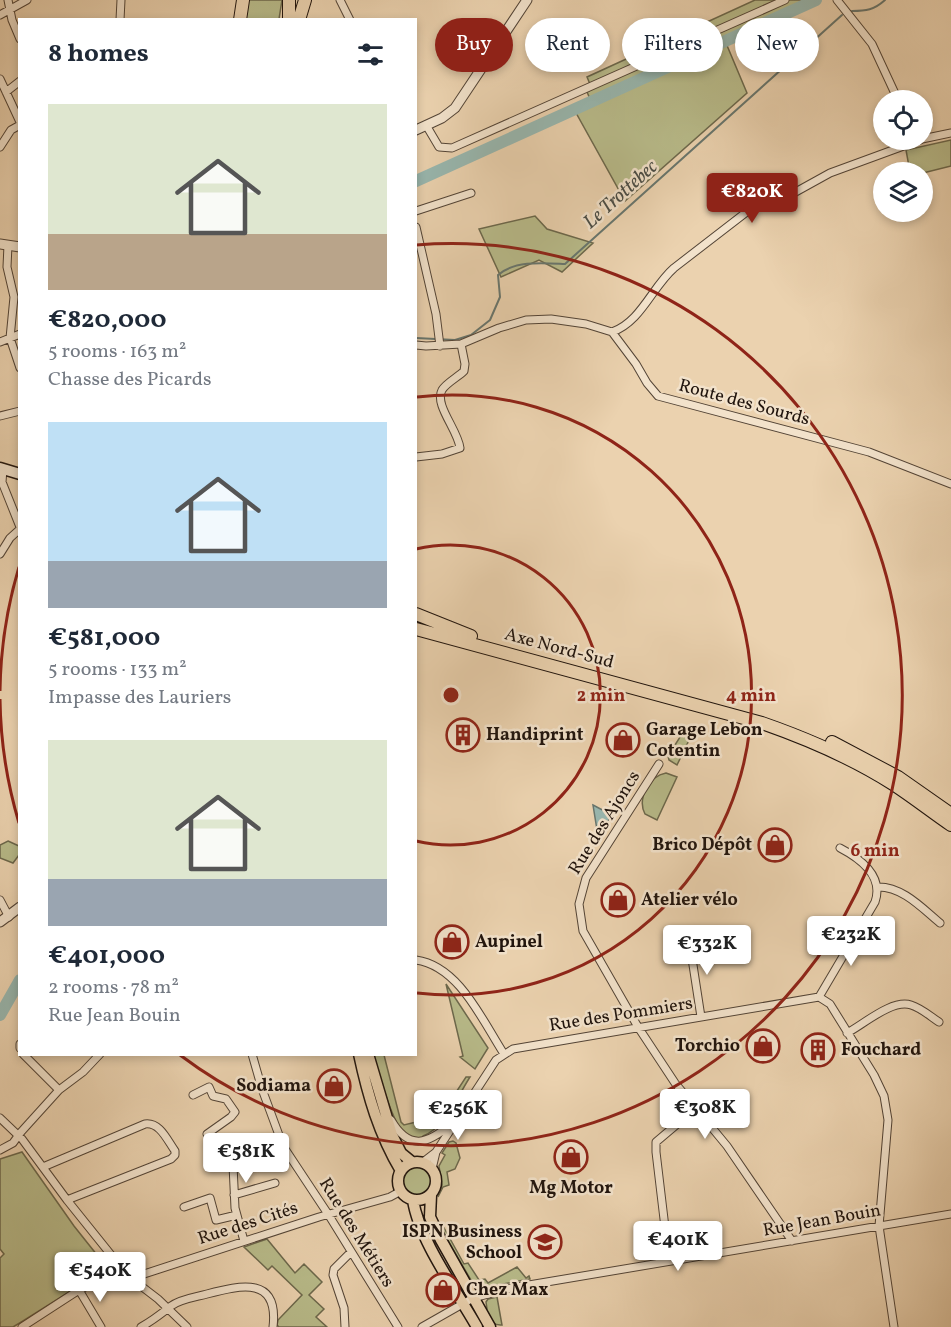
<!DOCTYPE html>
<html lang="en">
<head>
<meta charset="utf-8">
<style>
	:root { --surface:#fff; --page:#f6f6f7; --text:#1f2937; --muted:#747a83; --accent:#8f2418 }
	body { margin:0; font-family:Vollkorn,serif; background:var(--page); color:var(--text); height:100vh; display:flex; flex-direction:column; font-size:22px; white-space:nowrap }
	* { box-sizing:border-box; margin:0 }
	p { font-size:20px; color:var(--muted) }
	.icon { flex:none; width:33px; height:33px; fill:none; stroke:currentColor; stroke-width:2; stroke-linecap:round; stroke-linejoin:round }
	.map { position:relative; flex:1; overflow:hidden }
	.drawer { position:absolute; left:18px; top:18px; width:399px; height:1038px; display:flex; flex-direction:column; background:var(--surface); border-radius:0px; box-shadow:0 3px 9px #0003 }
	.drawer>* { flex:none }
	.banner { position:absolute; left:435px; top:18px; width:426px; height:54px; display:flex; gap:12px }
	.buttons { position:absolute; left:873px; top:90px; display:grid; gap:12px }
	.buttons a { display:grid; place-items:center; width:60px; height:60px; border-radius:50%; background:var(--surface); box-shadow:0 3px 9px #0003; font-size:30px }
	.price { position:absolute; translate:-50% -51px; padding:0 14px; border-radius:6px; background:#fff; color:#222; font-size:20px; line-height:39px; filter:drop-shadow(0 2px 3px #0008) }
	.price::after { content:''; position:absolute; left:50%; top:36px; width:18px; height:14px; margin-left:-9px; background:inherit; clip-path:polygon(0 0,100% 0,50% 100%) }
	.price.on { background:var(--accent); color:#fff }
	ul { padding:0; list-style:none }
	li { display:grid; align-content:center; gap:12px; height:318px; padding:0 30px }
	li span { display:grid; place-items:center; height:186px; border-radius:0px; color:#555 }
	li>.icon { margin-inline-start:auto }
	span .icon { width:108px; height:108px; fill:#fffc; stroke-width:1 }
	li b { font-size:26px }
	h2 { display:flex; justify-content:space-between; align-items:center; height:72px; padding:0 30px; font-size:26px }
	.pill { padding:0 21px; border-radius:27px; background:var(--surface); box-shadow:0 3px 9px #0003; font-size:21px; line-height:54px }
	.pill.on { background:var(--accent); color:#fff }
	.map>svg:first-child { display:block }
	.green { fill:#b8bb8a; stroke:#6c684c; stroke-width:1.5 }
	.water { fill:#98b7af; stroke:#68766e; stroke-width:1.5 }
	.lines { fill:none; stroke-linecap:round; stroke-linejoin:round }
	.stream { stroke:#68766e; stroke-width:2 }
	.river { stroke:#98b7af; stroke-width:12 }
	.minor-casing { stroke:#534436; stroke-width:9 }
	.tertiary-casing { stroke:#534436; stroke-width:11 }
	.secondary-casing { stroke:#20140d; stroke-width:13 }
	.primary-casing { stroke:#20140d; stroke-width:13 }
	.trunk-casing { stroke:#20140d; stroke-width:14 }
	.minor { stroke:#f2e2cb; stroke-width:7 }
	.tertiary { stroke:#f2e2cb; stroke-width:9 }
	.secondary { stroke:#f2e2cb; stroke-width:10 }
	.primary { stroke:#ebd2af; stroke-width:10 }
	.trunk { stroke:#ebd2af; stroke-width:12 }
	.ring { fill:none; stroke:#8f2418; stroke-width:3 }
	.labels { text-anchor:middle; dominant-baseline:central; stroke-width:5; stroke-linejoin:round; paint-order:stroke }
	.street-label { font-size:18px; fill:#20140d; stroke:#f2e2cb }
	.poi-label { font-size:18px; font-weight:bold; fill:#20140d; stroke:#f2e2cb; text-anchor:start }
	.water-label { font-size:20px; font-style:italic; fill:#4a4d46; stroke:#f2e2cb }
	.centre { fill:#8f2418; stroke:#f2e2cb; stroke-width:3 }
	.ring-label { font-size:18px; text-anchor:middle; font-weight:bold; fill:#8f2418; stroke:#f2e2cb; stroke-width:5; stroke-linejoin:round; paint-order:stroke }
</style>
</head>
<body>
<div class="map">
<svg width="951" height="1327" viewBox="0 0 951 1327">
	<rect width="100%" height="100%" fill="#ebd2af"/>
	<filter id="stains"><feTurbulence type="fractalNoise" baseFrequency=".00333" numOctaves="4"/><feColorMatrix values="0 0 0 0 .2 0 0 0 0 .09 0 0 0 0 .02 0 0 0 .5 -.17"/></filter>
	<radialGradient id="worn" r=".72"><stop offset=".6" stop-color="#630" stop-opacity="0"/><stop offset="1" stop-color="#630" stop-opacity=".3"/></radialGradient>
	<path class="green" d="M247,0h35l-3,19 -36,1z
		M755,0h61l-90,43 21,50 -122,108 -50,-90 16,-10 -4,-9 5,-3 -5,-12z
		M951,140v26l-28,7 -13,-1 -4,-22z
		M535,216l12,13 46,14 -31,29 -23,-12 -38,17 -22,-48z
		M685,735l6,1 -14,29 -8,-5 -1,-4 12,-19z
		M666,773l11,4 -20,43 -12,-6c-8,-15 4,-38 21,-41z
		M8,841l11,5v9l-6,8 -13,-5v-13z
		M446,984l42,64 -13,21 -15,-12 3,-1z
		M373,1055h11l17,67 3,3 41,-10 3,-7v-9l5,-2 13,-20h4c-13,20 -24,50 -47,59v2c-6,0 -13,0 -18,-4 -13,-10 -26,-62 -32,-79z
		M453,1141l3,2 4,15 -5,11 -8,3 2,13 -6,2 -5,10 4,-12 -3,-19 6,-11 -3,-2 7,-11z
		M22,1152l52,74 31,39 -1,5 -81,51 -10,6h-13v-69l4,-4 -4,-5v-90z
		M403 1181a14 14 0 1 1 28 0a14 14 0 1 1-28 0Z
		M443,1226l21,38 4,-1 11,17 6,-1 3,4 29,-16 9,11 3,-2 1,3 -49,9 -6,-1 -32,-55z
		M267,1239l28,34 9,-9 18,18 -13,13 15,14 -8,8 11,10h-48l-2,-2 1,-5 24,-25 -30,-29 -4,4 -24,-23z
		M497,1297l5,28c-10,1 -13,-7 -18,-14l3,-2 -1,-7 2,-3z"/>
	<path class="water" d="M769,37h6l2,3c-1,11 -4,17 -16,19l-5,-4c2,-9 4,-14 13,-18z
		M593,805l19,10 -14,21z"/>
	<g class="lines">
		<path class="stream" d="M852,11c14,0 22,-1 33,-11
			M416,338l39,2 16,-5 19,-15 10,-23 -2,-22c17,-15 46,-12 67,-11l277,-249"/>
		<path class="river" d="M416,181l400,-181
			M0,1015l20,-35"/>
		<g class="minor-casing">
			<path id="minor" d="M8,0l4,20 8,19
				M340,0l10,20
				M837,0l35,44 26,56
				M0,15l27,-15
				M120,20l1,-20
				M0,79l20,43
				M6,92l14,-11
				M426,125l13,22 13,1 333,-148
				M922,139l29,-6
				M0,147l11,-17 9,-5
				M416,211l55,-18
				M416,227l20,87 4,32
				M8,245l-1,22 7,30 -4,41 10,30
				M612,332c29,-10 40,-45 62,-64l88,-68 8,-4 22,-2 38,-21 90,-33
				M0,342l20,-8
				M416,345l10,1 35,-2 38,-16 27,-8 25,-1 35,5 26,8 24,32 11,19 11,13 211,56 82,32
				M0,416l20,-5
				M416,457l26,-3 18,-6c-2,-18 -26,-43 -18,-58 4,-7 16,-13 22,-19l1,-7 -4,-20
				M3,469l-1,13 18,45
				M0,554l10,-16 10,-9
				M659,764l-73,114 -7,26 4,27 55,96 37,56 52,63 65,95
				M877,887c25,-1 45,21 63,36
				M0,900l9,17
				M689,939l12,78
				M416,960c43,6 66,60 88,94
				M819,997l11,7 44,71 10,21 4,24 -9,106 15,101
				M819,997l56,-95c9,-26 -14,-43 -35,-54
				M847,1033c17,-9 45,-34 64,-28 10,3 19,11 28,17
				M20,1044v4
				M23,1054l36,36
				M252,1054l10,35 21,57 45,68 70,113
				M193,1095l16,-8 4,9 13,3 9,13 -4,5 -24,17 26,31
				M0,1118l22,21 45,61 61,76 30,23 29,28
				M391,1120c18,31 37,24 60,4
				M0,1150l13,-7 8,-11 38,-42 24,-18 17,-18
				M423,1162l13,-10 60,-92 17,-11 306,-52
				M43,1167l102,-43c15,-2 22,16 30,27v4l-4,4 -104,41
				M432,1169l4,-17
				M234,1195l41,-12
				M184,1207l26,-9 6,22 21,-5
				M244,1241l-9,-33 -2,-43 50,-19
				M669,1261l-13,-109v-10l39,-33
				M103,1278l35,-2 181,-59 71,-20 11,-6
				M79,1290l22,37
				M22,1327l57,-37 24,-12 14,-14
				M141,1327c11,-6 20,-13 30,-21 9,-7 25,-9 36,-12 34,-9 72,-18 66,33
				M345,1327l-1,-19 -11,-33 1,-6 17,-17
				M422,1327l51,-29 38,-10 440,-74"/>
		</g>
		<g class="tertiary-casing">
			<path id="tertiary" d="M416,130l26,-12 13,-10 72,-108
				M0,244l20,3
				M0,922l20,-15"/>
		</g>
		<g class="secondary-casing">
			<path id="secondary" d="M0,468l20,6"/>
		</g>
		<g class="primary-casing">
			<path id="primary" d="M359,1054c9,42 20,80 42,117
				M368,1054l24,81 9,18 11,9
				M398 1181a19 19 0 1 1 38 0a19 19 0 1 1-38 0Z
				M431,1195l-1,22 11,23 49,87
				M413,1200c6,40 43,90 64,127"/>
		</g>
		<g class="trunk-casing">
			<path id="trunk" d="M240,20l3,-20
				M289,20v-20
				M299,20l6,-20
				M416,614l55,22
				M416,629l346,94c46,16 90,35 131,61 20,13 39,28 58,41
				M832,742l66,35 53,37"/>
		</g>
		<use href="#minor" class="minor"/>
		<use href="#tertiary" class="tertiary"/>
		<use href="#secondary" class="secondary"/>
		<use href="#primary" class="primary"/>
		<use href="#trunk" class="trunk"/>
	</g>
	<g class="ring">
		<path d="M416 549A150 150 0 1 1 416 841"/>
		<path d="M417 397A300 300 0 1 1 417 993"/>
		<path d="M19 823A451 451 0 0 1 0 699M0 691A451 451 0 0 1 19 567M416 245A451 451 0 1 1 180 1055"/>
	</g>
	<defs>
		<g id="building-ring" transform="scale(1.725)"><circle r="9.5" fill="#f2e2cb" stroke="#8f2418" stroke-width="1.5"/><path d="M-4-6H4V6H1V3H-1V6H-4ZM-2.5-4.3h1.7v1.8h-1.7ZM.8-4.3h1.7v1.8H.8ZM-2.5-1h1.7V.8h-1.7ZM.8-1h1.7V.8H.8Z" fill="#8f2418"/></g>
		<g id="shop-ring" transform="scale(1.725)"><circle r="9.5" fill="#f2e2cb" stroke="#8f2418" stroke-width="1.5"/><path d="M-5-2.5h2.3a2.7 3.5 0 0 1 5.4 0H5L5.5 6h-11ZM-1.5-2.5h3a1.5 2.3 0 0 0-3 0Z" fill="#8f2418"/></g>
		<g id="university-ring" transform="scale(1.725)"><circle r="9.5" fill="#f2e2cb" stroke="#8f2418" stroke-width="1.5"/><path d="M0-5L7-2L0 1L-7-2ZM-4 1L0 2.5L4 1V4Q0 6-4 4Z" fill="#8f2418"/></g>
	</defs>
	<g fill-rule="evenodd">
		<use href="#building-ring" x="463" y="735"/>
		<use href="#shop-ring" x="623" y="740"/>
		<use href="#shop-ring" x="775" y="845"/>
		<use href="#shop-ring" x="618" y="900"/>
		<use href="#shop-ring" x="452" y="942"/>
		<use href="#shop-ring" x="763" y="1046"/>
		<use href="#building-ring" x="818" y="1050"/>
		<use href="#shop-ring" x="334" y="1086"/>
		<use href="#shop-ring" x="571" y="1157"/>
		<use href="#university-ring" x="545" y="1242"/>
		<use href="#shop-ring" x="443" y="1290"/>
	</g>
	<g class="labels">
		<g class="street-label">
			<text transform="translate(744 403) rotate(15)">Route des Sourds</text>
			<text transform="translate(559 649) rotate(15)">Axe Nord-Sud</text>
			<text transform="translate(605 823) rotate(-58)">Rue des Ajoncs</text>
			<text transform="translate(621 1015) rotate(-9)">Rue des Pommiers</text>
			<text transform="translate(822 1221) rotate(-10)">Rue Jean Bouin</text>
			<text transform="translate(248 1224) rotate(-18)">Rue des Cités</text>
			<text transform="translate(356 1233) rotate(58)">Rue des Métiers</text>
		</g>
		<g class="poi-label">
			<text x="646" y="730">Garage Lebon<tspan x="646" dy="21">Cotentin</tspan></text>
			<text x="486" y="735">Handiprint</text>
			<text x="752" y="845" text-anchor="end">Brico Dépôt</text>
			<text x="641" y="900">Atelier vélo</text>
			<text x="475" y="942">Aupinel</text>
			<text x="740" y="1046" text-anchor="end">Torchio</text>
			<text x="841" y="1050">Fouchard</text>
			<text x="311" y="1086" text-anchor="end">Sodiama</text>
			<text x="571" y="1188" text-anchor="middle">Mg Motor</text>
			<text x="522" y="1232" text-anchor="end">ISPN Business<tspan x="522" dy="21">School</tspan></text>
			<text x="466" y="1290">Chez Max</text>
		</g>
		<g class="water-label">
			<text transform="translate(621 195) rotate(-42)">Le Trottebec</text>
		</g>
	</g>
	<circle cx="451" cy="695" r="9" class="centre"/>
	<g class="ring-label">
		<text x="601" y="701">2 min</text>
		<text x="751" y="701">4 min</text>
		<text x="875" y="856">6 min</text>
	</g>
	<rect width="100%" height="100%" filter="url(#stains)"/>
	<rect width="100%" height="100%" fill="url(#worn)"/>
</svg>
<div class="buttons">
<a><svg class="icon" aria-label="locate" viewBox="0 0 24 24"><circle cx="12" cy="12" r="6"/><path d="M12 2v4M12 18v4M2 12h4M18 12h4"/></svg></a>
<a><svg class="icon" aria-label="layers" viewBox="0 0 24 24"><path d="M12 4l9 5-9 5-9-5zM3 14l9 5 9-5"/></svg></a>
</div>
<b class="price on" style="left:752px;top:224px">€820K</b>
<b class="price" style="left:851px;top:967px">€232K</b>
<b class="price" style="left:707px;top:976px">€332K</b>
<b class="price" style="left:705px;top:1140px">€308K</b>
<b class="price" style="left:458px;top:1141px">€256K</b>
<b class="price" style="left:246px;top:1184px">€581K</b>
<b class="price" style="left:678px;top:1272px">€401K</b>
<b class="price" style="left:100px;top:1303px">€540K</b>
<div class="banner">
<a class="pill on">Buy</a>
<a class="pill">Rent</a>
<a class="pill">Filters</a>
<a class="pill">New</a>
</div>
<section class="drawer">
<h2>8 homes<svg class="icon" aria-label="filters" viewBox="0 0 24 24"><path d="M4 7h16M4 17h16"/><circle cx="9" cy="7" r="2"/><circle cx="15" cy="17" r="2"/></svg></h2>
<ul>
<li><span style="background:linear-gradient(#dfe7d0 70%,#b9a48a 0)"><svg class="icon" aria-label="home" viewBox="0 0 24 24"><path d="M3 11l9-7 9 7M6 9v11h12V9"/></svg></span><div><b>€820,000</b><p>5 rooms · 163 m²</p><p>Chasse des Picards</p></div></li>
<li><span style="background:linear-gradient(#bfe0f5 75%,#9aa5b1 0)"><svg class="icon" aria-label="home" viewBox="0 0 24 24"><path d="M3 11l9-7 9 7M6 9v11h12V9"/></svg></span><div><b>€581,000</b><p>5 rooms · 133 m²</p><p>Impasse des Lauriers</p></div></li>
<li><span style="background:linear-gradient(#dfe7d0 75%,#9aa5b1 0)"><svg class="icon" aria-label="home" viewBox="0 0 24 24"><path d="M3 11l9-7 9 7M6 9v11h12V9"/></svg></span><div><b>€401,000</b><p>2 rooms · 78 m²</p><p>Rue Jean Bouin</p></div></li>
</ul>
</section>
</div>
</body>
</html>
